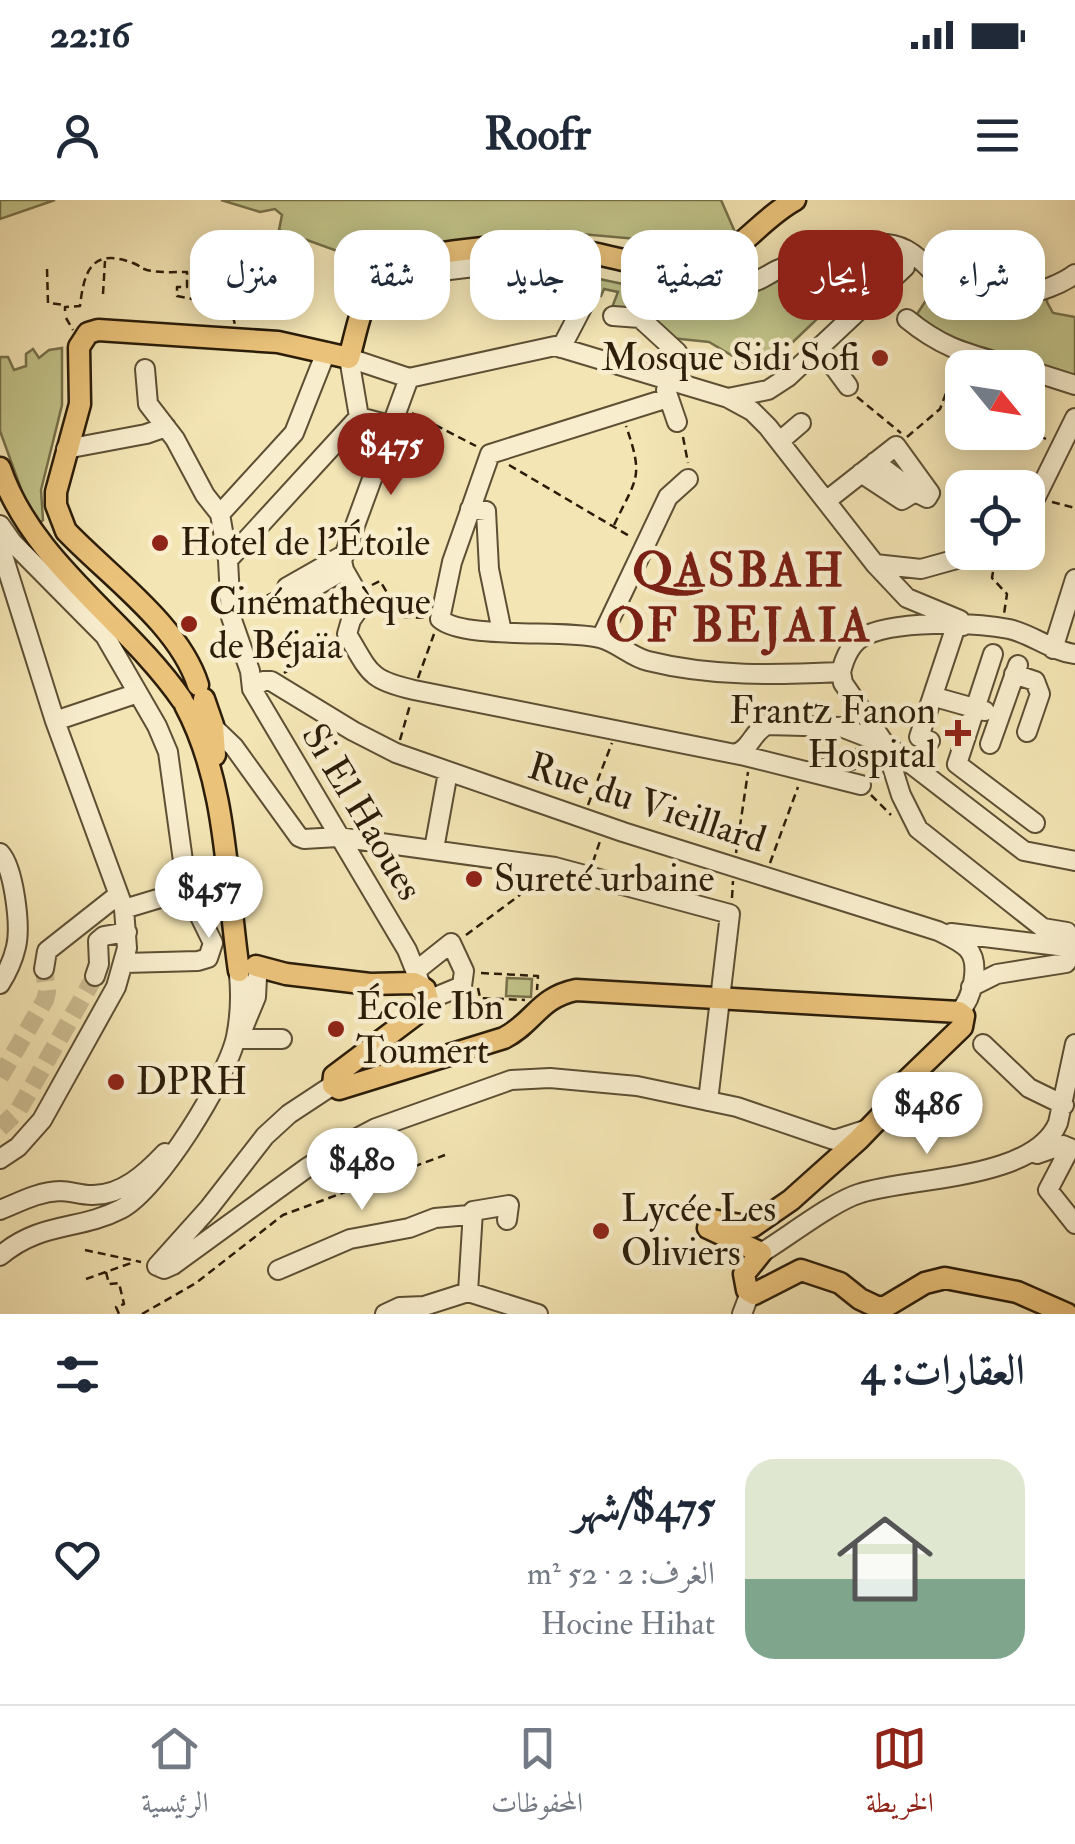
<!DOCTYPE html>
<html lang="ar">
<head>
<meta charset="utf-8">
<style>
	:root { --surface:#fff; --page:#f6f6f7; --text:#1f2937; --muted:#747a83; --line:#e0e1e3; --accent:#8f2418 }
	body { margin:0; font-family:"IM FELL Double Pica",Amiri,serif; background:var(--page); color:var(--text); direction:rtl; height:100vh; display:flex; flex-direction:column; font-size:38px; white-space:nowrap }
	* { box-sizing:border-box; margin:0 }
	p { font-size:32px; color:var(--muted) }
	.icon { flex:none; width:55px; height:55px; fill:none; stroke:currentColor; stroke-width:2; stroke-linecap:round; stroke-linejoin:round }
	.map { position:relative; height:1114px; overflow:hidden; direction:ltr }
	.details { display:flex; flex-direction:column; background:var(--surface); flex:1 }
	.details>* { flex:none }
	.banner { position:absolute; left:30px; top:30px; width:1015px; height:90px; direction:rtl; display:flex; gap:20px }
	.needle { width:65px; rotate:120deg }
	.buttons { position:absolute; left:945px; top:150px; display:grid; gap:20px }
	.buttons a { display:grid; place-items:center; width:100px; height:100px; border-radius:20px; background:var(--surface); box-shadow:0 5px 25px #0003; font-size:50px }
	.price { position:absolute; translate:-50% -85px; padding:0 22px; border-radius:35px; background:#fff; color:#222; font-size:32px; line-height:65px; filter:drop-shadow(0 2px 5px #0008) }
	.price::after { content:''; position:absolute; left:50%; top:60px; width:30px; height:22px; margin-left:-15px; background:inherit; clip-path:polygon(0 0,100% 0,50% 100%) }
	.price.selected { background:var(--accent); color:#fff }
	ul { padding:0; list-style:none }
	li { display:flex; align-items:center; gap:30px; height:250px; padding:0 50px }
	li span { display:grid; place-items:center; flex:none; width:280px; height:200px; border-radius:30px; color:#555 }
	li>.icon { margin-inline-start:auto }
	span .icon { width:120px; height:120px; fill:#fffc; stroke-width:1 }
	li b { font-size:42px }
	h2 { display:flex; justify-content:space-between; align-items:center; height:120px; padding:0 50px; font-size:42px }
	.chip { padding:0 35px; border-radius:30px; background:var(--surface); box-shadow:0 5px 25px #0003; font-size:35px; line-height:90px }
	.chip.selected { background:var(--accent); color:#fff }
	.status { display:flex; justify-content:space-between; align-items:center; height:70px; padding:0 50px; background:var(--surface); direction:ltr }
	.status svg { height:28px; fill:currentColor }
	header { display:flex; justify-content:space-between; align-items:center; height:130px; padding:0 50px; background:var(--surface); font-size:45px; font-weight:700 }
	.menu { display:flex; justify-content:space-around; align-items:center; height:140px; border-top:2px solid var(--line); background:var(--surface); font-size:28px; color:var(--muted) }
	.menu a { display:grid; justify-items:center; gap:5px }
	.menu .selected { color:var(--accent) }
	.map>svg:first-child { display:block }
	.green { fill:#c1c389; stroke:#76704a; stroke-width:2.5 }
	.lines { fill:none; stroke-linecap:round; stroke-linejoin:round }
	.minor-tunnel { stroke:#ccbd92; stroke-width:18; stroke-dasharray:18 9; stroke-linecap:butt }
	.minor-casing { stroke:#5d4f34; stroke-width:22 }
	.major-casing { stroke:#2b1d0a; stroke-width:25 }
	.path { stroke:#2b1d0a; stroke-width:2.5; stroke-dasharray:8 5; stroke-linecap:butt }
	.minor { stroke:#f8eece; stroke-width:18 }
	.major { stroke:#eac27a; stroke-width:20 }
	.poi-dot { fill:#8f2418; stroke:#f8eece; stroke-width:4 }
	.labels { text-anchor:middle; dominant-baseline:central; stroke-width:9; stroke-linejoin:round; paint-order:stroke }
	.poi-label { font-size:38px; fill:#2b1d0a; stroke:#f8eece; text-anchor:start }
	.street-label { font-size:38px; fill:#2b1d0a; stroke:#f8eece }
	.district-label { font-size:48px; font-weight:bold; letter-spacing:2.5px; fill:#7a1f14; stroke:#f8eece }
</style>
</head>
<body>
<div class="status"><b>22:16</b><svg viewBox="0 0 49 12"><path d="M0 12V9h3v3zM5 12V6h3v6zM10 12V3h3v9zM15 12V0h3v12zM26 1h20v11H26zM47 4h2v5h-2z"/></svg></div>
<header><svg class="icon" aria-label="menu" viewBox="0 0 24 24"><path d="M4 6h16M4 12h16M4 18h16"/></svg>Roofr<svg class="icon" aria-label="person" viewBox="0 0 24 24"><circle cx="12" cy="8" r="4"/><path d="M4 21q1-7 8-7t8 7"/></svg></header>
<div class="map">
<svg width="1075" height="1114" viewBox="0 0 1075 1114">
	<rect width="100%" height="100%" fill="#f4e5b4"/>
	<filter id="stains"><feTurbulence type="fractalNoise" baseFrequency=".002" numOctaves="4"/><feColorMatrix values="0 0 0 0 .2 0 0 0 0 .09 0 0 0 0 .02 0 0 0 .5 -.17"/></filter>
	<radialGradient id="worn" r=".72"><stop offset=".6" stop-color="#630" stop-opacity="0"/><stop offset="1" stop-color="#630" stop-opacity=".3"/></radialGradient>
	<path class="green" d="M0,0h55l-55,19z
		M221,0h500l14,32 -19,14 -169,-15 -182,30 -86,-31 3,-15 -7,-6 -15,3z
		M843,53l10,21 -16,26 -64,61 -27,3 -37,-22 -38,-4 -60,-28 7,-18 -14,-3 -3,7 -77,-4 -1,-21 53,3 122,26 10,-17 40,7z
		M940,79l18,13 90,-3 -1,13 6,11 22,4v68l-136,-51 -22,-20z
		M62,148v57l-21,85 2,30 -3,3 -16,-26 -24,-66v-74h8l6,13 12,-4v-12l7,-5 6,9 10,-8z
		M507,778l25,1 -1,18 -25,-1z"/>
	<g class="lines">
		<path class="minor-tunnel" d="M0,877l45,-77 2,-8 -3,-23
			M0,928l18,-17 77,-135"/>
		<g class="minor-casing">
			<path id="minor" d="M705,64c12,9 26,20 41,19 13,0 24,-11 36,-15 31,-12 71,-27 105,-24 32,3 44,33 69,47 30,16 93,3 119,-17
				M376,79l181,-22 7,-10
				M613,116l27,2 37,34 -5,17 6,14
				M907,119c39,32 64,35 111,49
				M561,148l24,-46
				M820,148l28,38
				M326,152l-32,81 -74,81 8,46 3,57 19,54 2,18 155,261 14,35
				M145,169l3,35 27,35 30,56 15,19
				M1028,170l47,15
				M409,178l146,-32 173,52 24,13 16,16 107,137 32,34 53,22 3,6
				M666,190l11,32
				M668,198l-178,56 -38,108 -12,57c24,21 125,10 160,19 17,4 31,19 48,23 64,16 128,14 193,11
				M728,198l40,-8 20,-13 117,-110
				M393,226l-34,-9 -10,-59 60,20 -67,183 2,9 19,33 -12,17 -4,14c23,39 22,46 67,56l331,66 116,29
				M780,241l21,-18
				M66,249l80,-15 20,-7
				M875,262l40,30 8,-5
				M826,301l70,-55 34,47 -3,5 -12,-6 -13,8 -41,-27
				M1028,302l8,-5 39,-79
				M470,309l16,2 3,58 13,63
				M0,325l12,17 93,94 52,90 11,26 19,138 26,53 -5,15 -10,3 -73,2
				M0,346l55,175 69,188 3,39 -11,39 -74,133 -24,27 -18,12
				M228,360l131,-143
				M875,364l46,5 61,-17
				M344,370l-50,29 -7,-12 58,-33
				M601,438l67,-141 20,-18
				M1053,449l22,-70
				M993,454l-36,110 78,59
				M841,472l2,11 42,61 16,51 17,34 125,99 24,4 8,15
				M841,472c3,-12 9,-27 20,-34 29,-18 114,-16 148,-9 23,5 42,22 66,25
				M1014,474l21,7 5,13 -13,38
				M252,489l11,-8h8l82,50 43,22 227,79 315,99c10,5 22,10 30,18 13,15 4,51 -9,63
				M942,499l43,12
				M55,521l83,-28
				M208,522l26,25 65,90 5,2 34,-2 217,30 175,47 -22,187
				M930,541l-11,-4 37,-111
				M990,544l28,-79
				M735,554c16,-5 17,-22 32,-29l74,2 44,17 139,107 51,10
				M811,572l44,-13
				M434,649l14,-77
				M0,653c14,15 21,73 16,94 -3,13 -9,26 -16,37
				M124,709l63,-19
				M951,733l124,15
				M44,769l3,-18 71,-56
				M417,770l34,-27 13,28 -2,15 -22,9 -14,11
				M95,776l4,-12 -1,-23 6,-5 23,-4
				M971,787l26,-13 69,-11 9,-13
				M244,826l12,-29 1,-19
				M236,839h46
				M983,844l46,44 35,17
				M1037,954l26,-9 7,3 -22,42 27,34
				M0,1010c20,-8 37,-18 60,-19 10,0 21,4 31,4 31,1 55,-22 74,-42
				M761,1053c27,-16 72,-52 100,-60 51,-16 173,-13 197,-70l17,-79
				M0,1056c41,-35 79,-25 121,-47 37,-19 106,-131 115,-172 4,-20 5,-41 3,-62
				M157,1066l7,3 9,-4 135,-98 30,-19 38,-20 135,-48 39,-2 87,8 100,21 97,33 34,-11
				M157,1066l52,-58 56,-72 24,-22 44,-29
				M278,1070l72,-31 59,-11 26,-10 34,-3 4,-4
				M468,1092l5,-81 36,-6 -2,15
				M385,1114l15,-7 24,-1 44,-14 70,22
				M742,1114l8,-21"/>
		</g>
		<g class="major-casing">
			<path id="major" d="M0,268c32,95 127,152 182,232
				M198,485c-19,-60 -89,-109 -132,-154l-10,-26v-13l24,-88 -1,-57 9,-14 10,-3 180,12 71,16c10,-34 14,-79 50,-96 33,-10 126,-21 160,-16 35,5 103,28 136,21 43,-9 63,-47 100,-67
				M204,499l9,26 2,30
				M185,505c43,80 41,178 54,266
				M256,766l30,8 84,10 44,-1 11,6 3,11 -5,9 -89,67 -1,9 6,4 165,-51c31,-16 34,-40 72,-48l383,22 5,4 -2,11 -58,56 -19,29 -27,28 -67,60 -39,27 -40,-7 -4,8 53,25 -17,21 3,16 7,4 47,-24 39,13 20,16 17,8h8l40,-24 20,-5 72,14 50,22"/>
		</g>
		<path class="path" d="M47,69l1,34 17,2
			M224,78l11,47
			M212,82h13
			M103,94l2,-33
			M65,111v-4l15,-1c4,-34 11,-59 53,-43 12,5 1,3 14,7 13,3 27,2 40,2v15h-10v9l15,3
			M66,118l7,12
			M857,197l44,36
			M945,201l17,6
			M412,213l64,33
			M1028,230l18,9
			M683,237l5,26
			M907,237l33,-28 17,-45
			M509,265l122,72
			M1052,302l23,6
			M614,325c23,-48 30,-47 12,-99
			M995,359l-3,19 15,16 -3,20
			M372,385l8,-4 22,36 25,1
			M244,408l28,-15
			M284,473l49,-30
			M418,478l16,-44
			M400,540l10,-35
			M871,595l20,20
			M588,605l24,-62
			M736,653l12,-81
			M593,662l7,-21
			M770,663l28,-76
			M732,698l1,-17
			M466,735l74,-55
			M481,773l57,3 -1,14
			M478,788l2,10 45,2
			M85,1050l56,12
			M106,1072l3,12 10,-1 5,21 -8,3 3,7
			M86,1079l48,-17
			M142,1114l54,-31 87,-68 162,-60"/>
		<use href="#minor" class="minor"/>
		<use href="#major" class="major"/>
	</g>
	<g class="poi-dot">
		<circle cx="880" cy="158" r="10"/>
		<circle cx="160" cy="343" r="10"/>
		<circle cx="189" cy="424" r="10"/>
		<path d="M953 518h10v10h10v10h-10v10h-10v-10h-10v-10h10z"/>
		<circle cx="474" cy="679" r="10"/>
		<circle cx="336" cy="829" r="10"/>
		<circle cx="116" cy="882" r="10"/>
		<circle cx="601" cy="1031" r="10"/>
	</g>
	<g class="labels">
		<g class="poi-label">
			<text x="860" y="158" text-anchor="end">Mosque Sidi Sofi</text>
			<text x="180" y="343">Hotel de l'Étoile</text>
			<text x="209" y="402">Cinémathèque<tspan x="209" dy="44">de Béjaïa</tspan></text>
			<text x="936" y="511" text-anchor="end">Frantz Fanon<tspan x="936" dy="44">Hospital</tspan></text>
			<text x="494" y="679">Sureté urbaine</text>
			<text x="356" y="807">École Ibn<tspan x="356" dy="44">Toumert</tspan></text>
			<text x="136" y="882">DPRH</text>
			<text x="621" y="1009">Lycée Les<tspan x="621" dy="44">Oliviers</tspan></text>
		</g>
		<g class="street-label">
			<text transform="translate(647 603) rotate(18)">Rue du Vieillard</text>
			<text transform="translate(362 612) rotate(59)">Si El Haoues</text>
		</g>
		<g class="district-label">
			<text x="739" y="371">QASBAH<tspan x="739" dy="55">OF BEJAIA</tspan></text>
		</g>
	</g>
	<rect width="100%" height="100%" filter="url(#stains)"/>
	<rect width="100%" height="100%" fill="url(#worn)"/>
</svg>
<div class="buttons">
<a><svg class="needle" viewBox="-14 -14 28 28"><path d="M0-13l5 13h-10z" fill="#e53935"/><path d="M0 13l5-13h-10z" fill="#747a83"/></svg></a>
<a><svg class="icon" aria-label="locate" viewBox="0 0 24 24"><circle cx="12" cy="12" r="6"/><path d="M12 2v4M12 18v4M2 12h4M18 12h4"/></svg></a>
</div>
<b class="price selected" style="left:391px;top:298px">$475</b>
<b class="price" style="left:209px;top:741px">$457</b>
<b class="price" style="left:927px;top:957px">$486</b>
<b class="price" style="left:362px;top:1013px">$480</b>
<div class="banner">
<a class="chip">شراء</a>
<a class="chip selected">إيجار</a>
<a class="chip">تصفية</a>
<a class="chip">جديد</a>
<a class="chip">شقة</a>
<a class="chip">منزل</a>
</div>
</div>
<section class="details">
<h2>العقارات: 4<svg class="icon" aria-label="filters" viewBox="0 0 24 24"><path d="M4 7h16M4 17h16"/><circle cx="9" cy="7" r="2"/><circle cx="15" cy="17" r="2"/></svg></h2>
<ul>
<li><span style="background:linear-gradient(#dfe7d0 60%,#7fa58c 0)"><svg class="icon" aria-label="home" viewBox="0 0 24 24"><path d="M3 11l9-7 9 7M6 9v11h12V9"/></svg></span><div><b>$475/شهر</b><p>الغرف: 2 · 52 m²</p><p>Hocine Hihat</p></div><svg class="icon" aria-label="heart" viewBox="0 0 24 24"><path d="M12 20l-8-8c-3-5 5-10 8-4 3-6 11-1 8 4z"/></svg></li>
</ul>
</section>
<nav class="menu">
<a class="selected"><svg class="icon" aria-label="map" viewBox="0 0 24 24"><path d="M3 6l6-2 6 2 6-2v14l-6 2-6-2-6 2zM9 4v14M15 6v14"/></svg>الخريطة</a>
<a><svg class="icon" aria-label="saved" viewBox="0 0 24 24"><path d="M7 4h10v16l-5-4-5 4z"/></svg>المحفوظات</a>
<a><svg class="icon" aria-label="home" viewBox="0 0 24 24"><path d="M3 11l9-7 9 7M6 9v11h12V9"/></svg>الرئيسية</a>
</nav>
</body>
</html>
